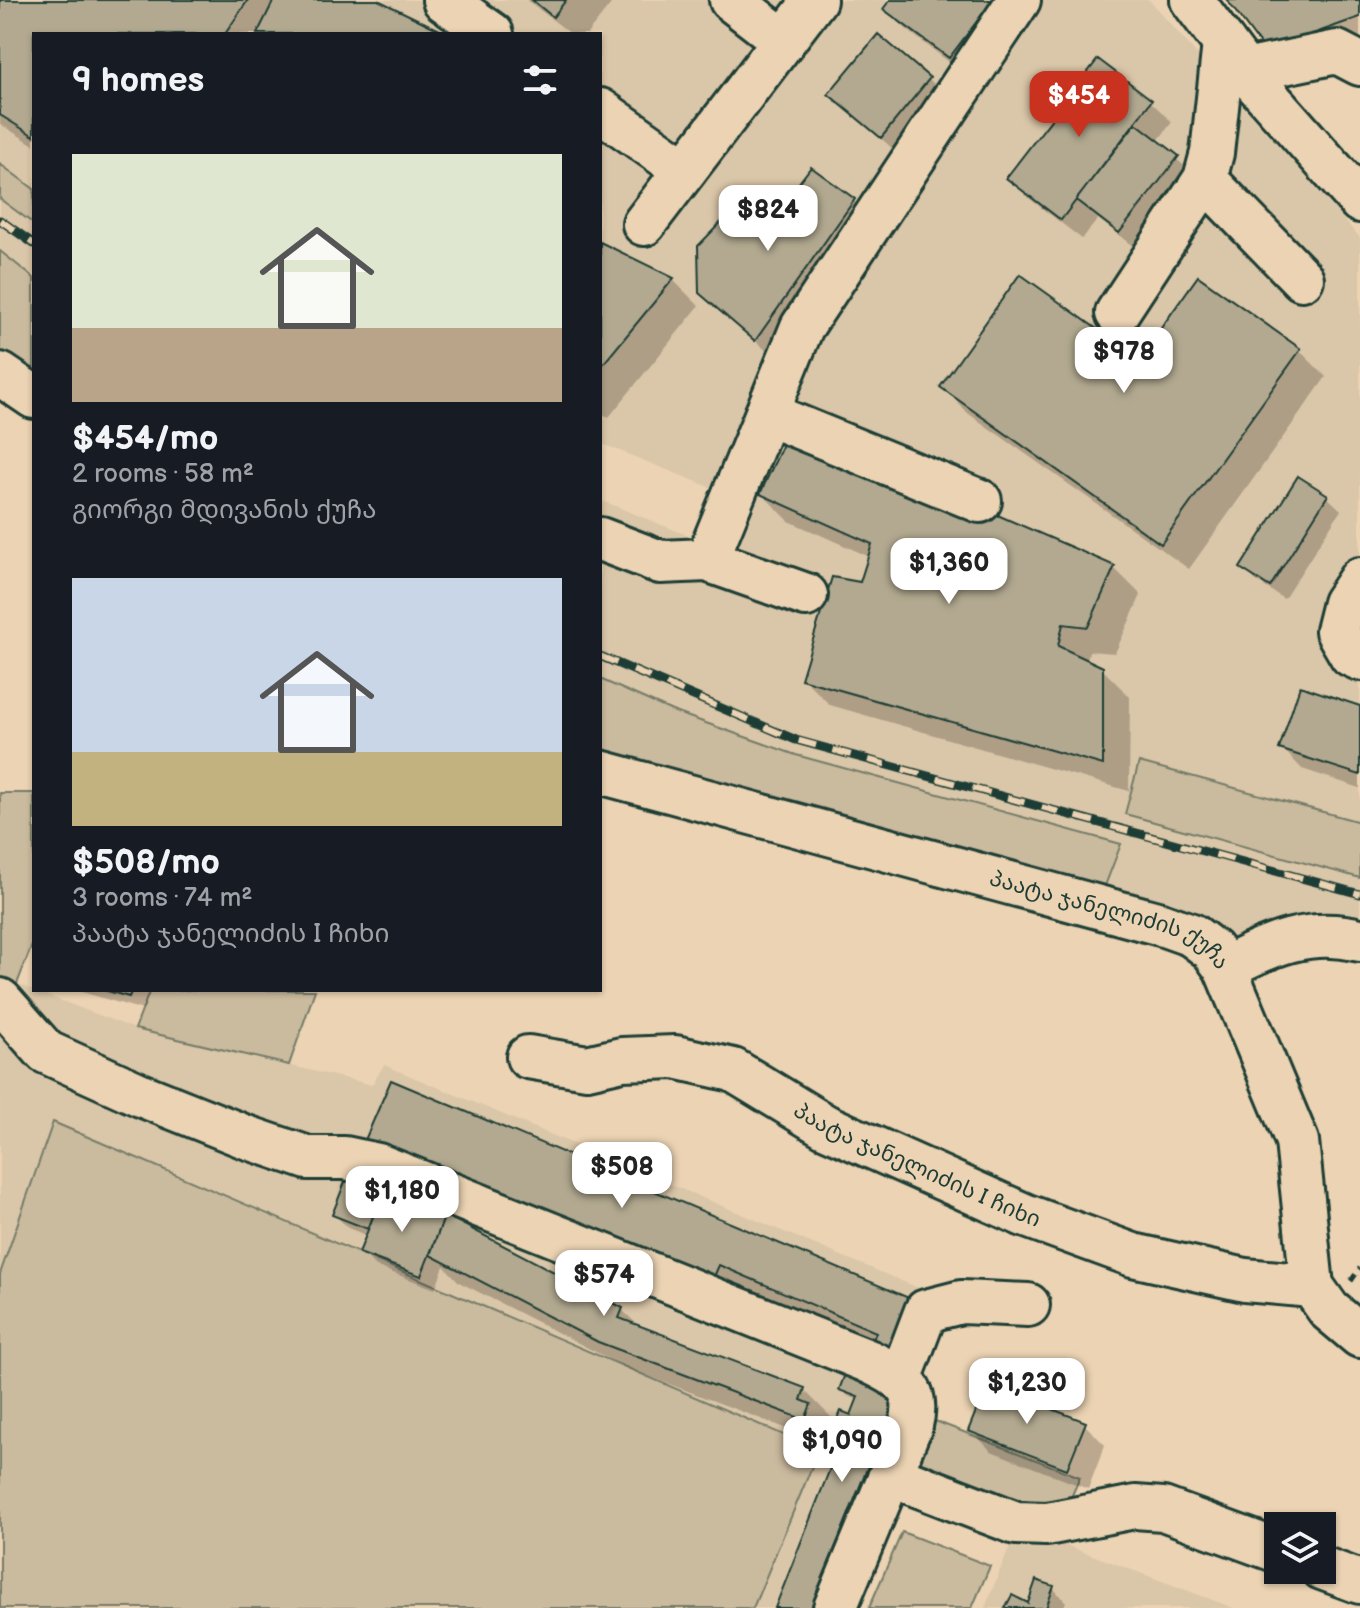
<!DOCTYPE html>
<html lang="en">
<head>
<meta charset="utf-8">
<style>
	:root { --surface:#171b24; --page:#242831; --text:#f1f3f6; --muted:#9ea1a6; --accent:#c8321e }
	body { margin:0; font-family:"Balsamiq Sans","Noto Sans Georgian",sans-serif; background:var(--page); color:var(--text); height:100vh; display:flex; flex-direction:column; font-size:30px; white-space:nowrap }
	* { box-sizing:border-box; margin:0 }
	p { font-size:26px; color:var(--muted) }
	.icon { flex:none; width:44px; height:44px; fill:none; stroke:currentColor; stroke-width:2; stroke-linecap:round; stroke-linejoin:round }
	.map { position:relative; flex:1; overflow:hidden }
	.drawer { position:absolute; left:32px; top:32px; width:570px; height:960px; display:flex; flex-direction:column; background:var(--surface); border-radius:0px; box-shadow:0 2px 6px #0004 }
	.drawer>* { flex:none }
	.buttons { position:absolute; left:1264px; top:1512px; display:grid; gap:16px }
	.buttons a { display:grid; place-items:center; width:72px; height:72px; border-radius:0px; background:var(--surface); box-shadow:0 2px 6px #0004; font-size:40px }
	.price { position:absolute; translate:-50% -68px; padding:0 18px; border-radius:16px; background:#fff; color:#222; font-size:26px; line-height:52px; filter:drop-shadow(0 2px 4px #0008) }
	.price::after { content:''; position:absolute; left:50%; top:48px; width:24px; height:18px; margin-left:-12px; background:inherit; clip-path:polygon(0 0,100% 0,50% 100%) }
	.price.on { background:var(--accent); color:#fff }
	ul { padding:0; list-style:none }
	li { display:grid; align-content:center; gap:16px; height:424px; padding:0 40px }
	li span { display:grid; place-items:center; height:248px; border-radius:0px; color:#555 }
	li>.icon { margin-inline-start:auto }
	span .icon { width:144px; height:144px; fill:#fffc; stroke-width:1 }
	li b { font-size:34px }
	h2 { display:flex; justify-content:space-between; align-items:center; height:96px; padding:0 40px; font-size:34px }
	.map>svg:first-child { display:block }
	.built { fill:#dac6a8 }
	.green { fill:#caba9e; stroke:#747c69; stroke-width:2 }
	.shadow { fill:#0003 }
	.building { fill:#b2a990; stroke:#1f3d34; stroke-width:2 }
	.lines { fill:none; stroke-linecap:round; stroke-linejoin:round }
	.minor-casing { stroke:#1f3d34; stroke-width:48 }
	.path { stroke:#1f3d34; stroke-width:5; stroke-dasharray:8 6; stroke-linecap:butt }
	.minor { stroke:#ebd3b3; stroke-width:42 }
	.rail-casing { stroke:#1f3d34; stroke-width:9 }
	.rail { stroke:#ebd3b3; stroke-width:6; stroke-dasharray:18; stroke-linecap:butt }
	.labels { text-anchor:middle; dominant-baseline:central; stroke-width:7; stroke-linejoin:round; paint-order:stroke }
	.street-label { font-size:22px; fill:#1f3d34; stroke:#ebd3b3 }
</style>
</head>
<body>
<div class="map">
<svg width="1360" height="1608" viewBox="0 0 1360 1608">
	<rect width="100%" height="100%" fill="#ebd3b3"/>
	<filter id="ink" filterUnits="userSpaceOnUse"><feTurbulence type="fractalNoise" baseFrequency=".0125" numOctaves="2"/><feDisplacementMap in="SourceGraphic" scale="16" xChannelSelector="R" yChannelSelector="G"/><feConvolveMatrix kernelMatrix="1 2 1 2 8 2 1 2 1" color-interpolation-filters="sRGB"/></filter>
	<g filter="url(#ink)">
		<path class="built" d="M0,0h1004l-279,493 -125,-50v-409h-566v155l-34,-25z
			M1039,0h110l211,238v584l-220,-59 -15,50 235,65v51l-50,-5 -78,13 -129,-46 17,-48 -324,-88 -124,-44 -72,-32v-179l121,49 18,-3 93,-231z
			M0,199l34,25v54l-34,-27z
			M17,984l118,45 237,56 12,-20 563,235 -122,308h-72l65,-158 -765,-328 -53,152v-258z
			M1015,1533l42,9 177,66h-249z"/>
		<path class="green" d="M0,164l34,25v35l-34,-25z
			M0,251l34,27v105l-34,-24z
			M600,679l72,32 124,44 325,89 -18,47 -503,-140z
			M1139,762l221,60v56l-235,-64z
			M0,793h34v147l-17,44 -17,-6z
			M150,990h165l-26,75 -154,-36z
			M53,1122l766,328 -66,158h-753v-334z
			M930,1419l150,58 -14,32 -33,2 -122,-46z
			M902,1532l88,34 -18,42h-103z"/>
		<path class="shadow" d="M0,0h373l70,34h-409v111l-34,-21z
			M527,0h87l-27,34h-16z
			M892,0h137l-59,78 -64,-49 -21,-20z
			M1229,0h131v54l-67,23z
			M1099,62l52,40 21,20 -15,20 41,36 -57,74 -43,-33 -16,20 -52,-40 -21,-21z
			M929,79l21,21 -48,57 -71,-63z
			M854,201l20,20 -97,139 -76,-68 60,-56z
			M600,244l72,35 27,27 -90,111 -9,-4z
			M1299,350l27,27 -137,192 -220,-155 -27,-27 198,-26z
			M762,494l352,74 27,27 -26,58 -26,-2 -2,11 15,7 28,28 -1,94 -299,-86 -27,-27 58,-94 9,-27 -81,-36z
			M1327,497l14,13 -57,89 -28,-18 -14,-14z
			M1360,708v80l-58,-19 -20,-21z
			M75,990h75l-7,20z
			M395,1167l520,136 27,27 -22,51z
			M348,1179l96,38 178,93 19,18 163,62 27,27 -2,7 7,7 16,-13 7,-18 -11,-4 -7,-7 42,2 6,6 -1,3 17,6 -85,202h-43l59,-149 -9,-7 3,-7 -203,-77 -168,-86 -15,-16 -9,23 -60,-23 -13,-14 6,-16 -20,-8 -14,-14z
			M1084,1424l21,21 -17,44 -97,-38 -20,-21z
			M1053,1588l13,14 -3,6h-56l22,-2z"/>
		<path class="building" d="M0,0h248l-23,34h-191v102l-34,-21z
			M274,0h104l70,34h-191z
			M532,0h34l-13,17z
			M890,0h103l-44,58 -66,-49z
			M1227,0h133v17l-95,34z
			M878,34l52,44 -49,60 -53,-44z
			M1098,59l54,41 -91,120 -55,-42z
			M1136,123l43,33 -60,77 -43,-33z
			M811,167l44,32 -100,142 -56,-48 -1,-47 33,-34 30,21z
			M600,242l74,36 -74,90z
			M1020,274l119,85 59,-83 103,73 -140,195 -221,-157z
			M789,431l197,79 129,56 -27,61 -25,-3 -5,22 45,21v98l-302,-86 31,-102 28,5 12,-38 -112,-50z
			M1298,476l30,19 -58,92 -30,-19z
			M1300,686l60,20v69l-81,-26z
			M104,990h28l-3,7z
			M391,1080l525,221 -23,54 -22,-10 5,-13 -157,-67 -9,21 -345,-146z
			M347,1177l36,14 -15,38 -36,-14z
			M383,1191l62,24 -24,61 -62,-23z
			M445,1215l178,93 -4,10 186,70 -4,12 10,4 -6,16 -207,-78 -168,-87z
			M847,1369l37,20 -2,6 24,10 -28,70 -12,-4 -55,137h-36l60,-152 -10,-3 16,-42 10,4 7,-18 -19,-7z
			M987,1384l99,38 -19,47 -99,-38z
			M1036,1580l18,6 -8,22h-41l7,-13 16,8z"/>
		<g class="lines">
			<g class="minor-casing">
				<g id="minor">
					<path d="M444,0l48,34"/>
					<path d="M731,0l53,41"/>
					<path d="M1192,0l53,71 115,130"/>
					<path d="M1245,71l92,-19 23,12"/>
					<path d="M600,110l85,60"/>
					<path d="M1205,179l97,100"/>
					<path d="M644,224l171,-224"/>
					<path d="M1117,313l88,-134 7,-26 12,-110"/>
					<path d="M0,374l34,23"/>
					<path d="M767,414l213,87"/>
					<path d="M600,539l60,23 47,-2 99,35"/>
					<path d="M707,560l95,-233 217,-327"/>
					<path d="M1360,579l-16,24 -7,28 14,24 9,4"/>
					<path id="s1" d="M600,772l561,152 31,11 20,15 13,18 72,173 15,145 17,24 31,26"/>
					<path d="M1225,968c44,-23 84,-41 135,-28"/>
					<path d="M0,1000l46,52 95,43 105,42 62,21h37l33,7 490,196c31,15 53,24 43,64l-76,183"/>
					<path id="s2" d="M528,1057l59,10 35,-8 53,-2 58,13 92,56 199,89 109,40 112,25 67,6"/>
					<path d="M901,1377l25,-66 35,-9 67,3"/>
					<path d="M891,1475l125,48 31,1 88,-17 28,2 115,42"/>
					<path d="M1322,1568l38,14"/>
				</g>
			</g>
			<path class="path" d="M1351,1281l9,-13"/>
			<use href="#minor" class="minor"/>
			<g class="rail-casing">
				<path id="rail" d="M0,220l34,24
					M600,656l196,84 564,154"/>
			</g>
			<use href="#rail" class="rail"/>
		</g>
	</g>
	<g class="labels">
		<g class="street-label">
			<text stroke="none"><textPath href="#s1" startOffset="532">პაატა ჯანელიძის ქუჩა</textPath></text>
			<text stroke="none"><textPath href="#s2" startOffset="416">პაატა ჯანელიძის I ჩიხი</textPath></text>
		</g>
	</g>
</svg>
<div class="buttons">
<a><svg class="icon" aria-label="layers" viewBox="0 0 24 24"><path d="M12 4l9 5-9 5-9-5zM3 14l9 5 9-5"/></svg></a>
</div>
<b class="price on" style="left:1079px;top:139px">$454</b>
<b class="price" style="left:768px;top:253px">$824</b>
<b class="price" style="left:1124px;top:395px">$978</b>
<b class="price" style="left:949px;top:606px">$1,360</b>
<b class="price" style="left:622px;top:1210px">$508</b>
<b class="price" style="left:402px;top:1234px">$1,180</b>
<b class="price" style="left:604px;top:1318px">$574</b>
<b class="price" style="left:1027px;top:1426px">$1,230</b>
<b class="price" style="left:842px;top:1484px">$1,090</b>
<section class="drawer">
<h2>9 homes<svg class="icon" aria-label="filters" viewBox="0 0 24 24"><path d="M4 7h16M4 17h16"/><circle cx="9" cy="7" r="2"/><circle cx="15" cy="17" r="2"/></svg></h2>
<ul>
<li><span style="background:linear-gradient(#dfe7d0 70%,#b9a48a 0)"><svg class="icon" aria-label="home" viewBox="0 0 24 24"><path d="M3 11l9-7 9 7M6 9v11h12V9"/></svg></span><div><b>$454/mo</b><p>2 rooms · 58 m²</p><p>გიორგი მდივანის ქუჩა</p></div></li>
<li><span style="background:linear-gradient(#c9d6e8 70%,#c2b280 0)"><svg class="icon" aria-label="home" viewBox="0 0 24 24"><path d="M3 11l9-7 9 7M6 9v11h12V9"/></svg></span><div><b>$508/mo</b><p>3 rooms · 74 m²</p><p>პაატა ჯანელიძის I ჩიხი</p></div></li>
</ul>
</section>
</div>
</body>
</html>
